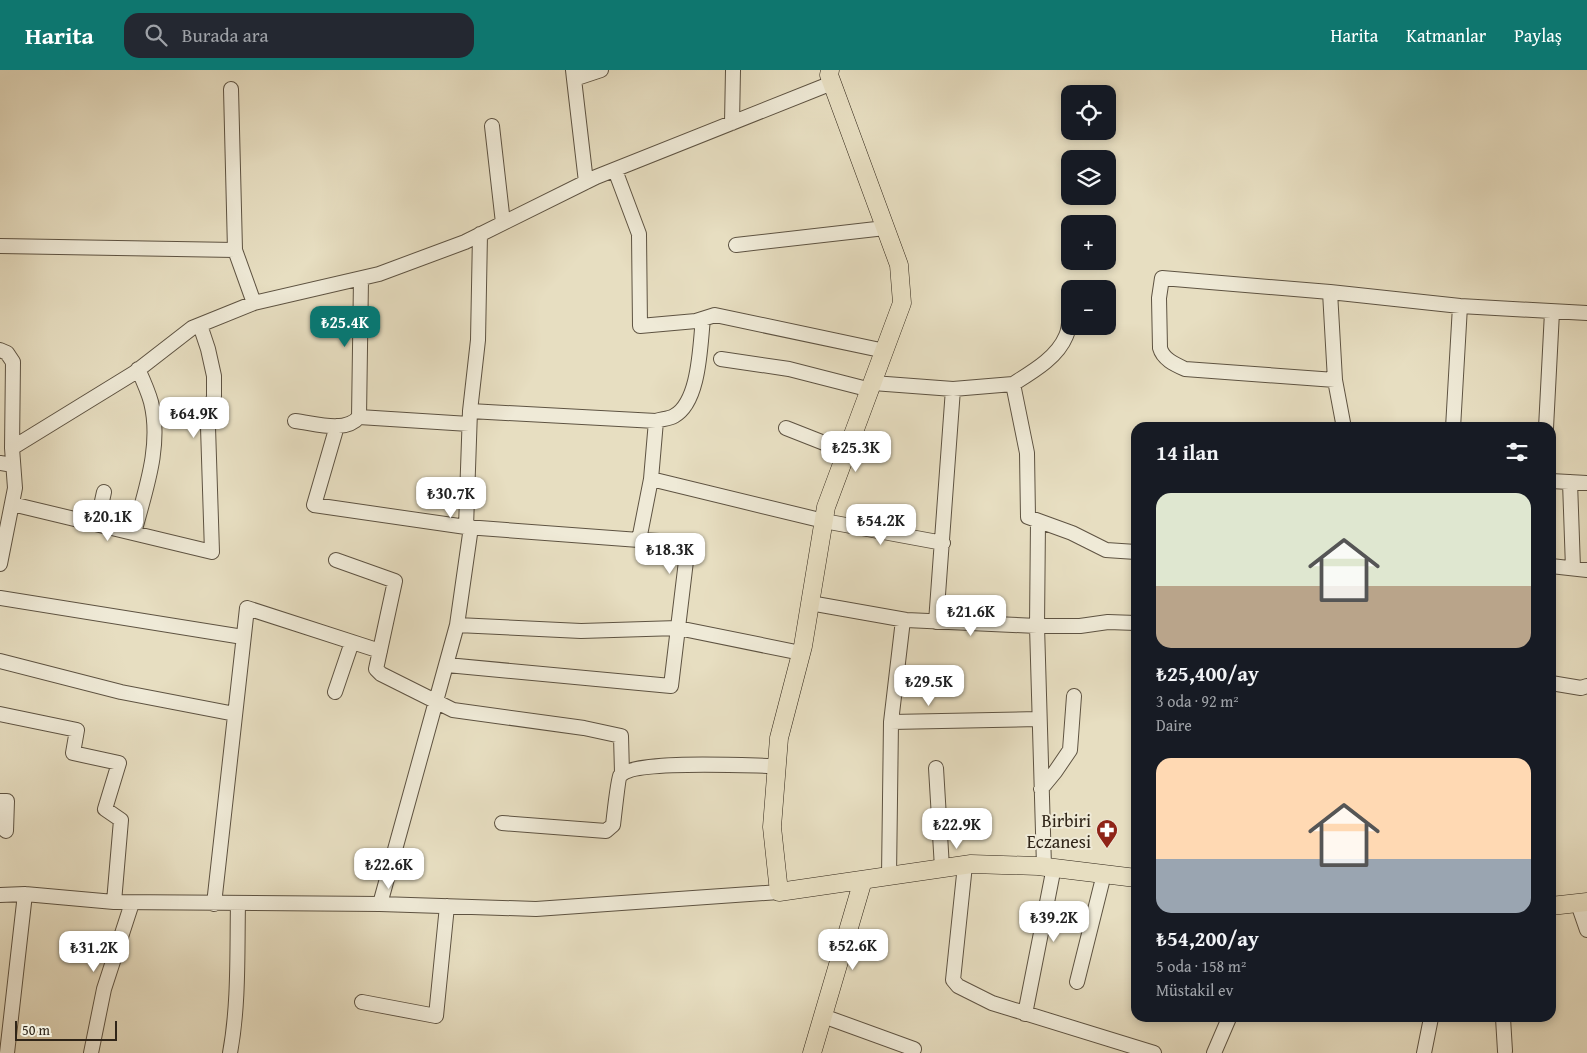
<!DOCTYPE html>
<html lang="tr">
<head>
<meta charset="utf-8">
<style>
	:root { --surface:#171b24; --page:#242831; --text:#f1f3f6; --muted:#9ea1a6; --accent:#0f766e }
	body { margin:0; font-family:"Gentium Book Plus",serif; background:var(--page); color:var(--text); height:100vh; display:flex; flex-direction:column; font-size:19px; white-space:nowrap }
	* { box-sizing:border-box; margin:0 }
	p { font-size:16px; color:var(--muted) }
	.icon { flex:none; width:28px; height:28px; fill:none; stroke:currentColor; stroke-width:2; stroke-linecap:round; stroke-linejoin:round }
	.map { position:relative; flex:1; overflow:hidden }
	.details { position:absolute; left:1131px; top:352px; width:425px; height:600px; display:flex; flex-direction:column; background:var(--surface); border-radius:15px; box-shadow:0 2px 8px #0003 }
	.details>* { flex:none }
	.fabs { position:absolute; left:1061px; top:15px; display:grid; gap:10px }
	.fabs a { display:grid; place-items:center; width:55px; height:55px; border-radius:10px; background:var(--surface); box-shadow:0 2px 8px #0003; font-size:25px }
	.scale { position:absolute; left:15px; bottom:12px; width:102px; box-sizing:border-box; padding-left:5px; border:2px solid #302518; border-top:0; font-size:14px; line-height:18px; white-space:nowrap; color:#302518; -webkit-text-stroke:4px #efead7; paint-order:stroke }
	.price { position:absolute; translate:-50% -42px; padding:0 11px; border-radius:10px; background:#fff; color:#222; font-size:16px; line-height:32px; filter:drop-shadow(0 1px 2px #0008) }
	.price::after { content:''; position:absolute; left:50%; top:30px; width:15px; height:11px; margin-left:-8px; background:inherit; clip-path:polygon(0 0,100% 0,50% 100%) }
	.price.on { background:var(--accent); color:#fff }
	ul { padding:0; list-style:none }
	li { display:grid; align-content:center; gap:10px; height:265px; padding:0 25px }
	li span { display:grid; place-items:center; height:155px; border-radius:15px; color:#555 }
	li>.icon { margin-inline-start:auto }
	span .icon { width:90px; height:90px; fill:#fffc; stroke-width:1 }
	li b { font-size:21px }
	h2 { display:flex; justify-content:space-between; align-items:center; height:60px; padding:0 25px; font-size:21px }
	header { display:flex; align-items:center; gap:30px; box-sizing:border-box; height:70px; padding:0 25px; background:var(--accent); color:#fff }
	header strong { font-size:24px }
	nav { display:flex; gap:28px; margin-inline-start:auto; font-size:18px }
	.search { width:350px; height:45px; background:var(--page); display:flex; align-items:center; gap:12px; box-sizing:border-box; padding:0 18px; border-radius:15px; color:var(--muted); font-size:19px }
	.map>svg:first-child { display:block }
	.lines { fill:none; stroke-linecap:round; stroke-linejoin:round }
	.minor-casing { stroke:#5e5342; stroke-width:16 }
	.major-casing { stroke:#302518; stroke-width:19 }
	.minor { stroke:#efead7; stroke-width:14 }
	.major { stroke:#e7dec1; stroke-width:18 }
	.labels { text-anchor:middle; dominant-baseline:central; stroke-width:4; stroke-linejoin:round; paint-order:stroke }
	.poi-label { font-size:18px; fill:#302518; stroke:#efead7; text-anchor:end }
</style>
</head>
<body>
<header>
<strong>Harita</strong>
<div class="search"><svg class="icon" aria-label="search" viewBox="0 0 24 24"><circle cx="10" cy="10" r="6"/><path d="M15 15l6 6"/></svg>Burada ara</div>
<nav><a>Harita</a><a>Katmanlar</a><a>Paylaş</a></nav>
</header>
<div class="map">
<svg width="1587" height="983" viewBox="0 0 1587 983">
	<rect width="100%" height="100%" fill="#e7dec1"/>
	<filter id="stains"><feTurbulence type="fractalNoise" baseFrequency=".004" numOctaves="4"/><feColorMatrix values="0 0 0 0 .2 0 0 0 0 .09 0 0 0 0 .02 0 0 0 .5 -.17"/></filter>
	<radialGradient id="worn" r=".72"><stop offset=".6" stop-color="#630" stop-opacity="0"/><stop offset="1" stop-color="#630" stop-opacity=".3"/></radialGradient>
	<g class="lines">
		<g class="minor-casing">
			<path id="minor" d="M573,0l1,9 27,-9
				M574,9l12,103
				M231,19l4,161 19,53
				M732,53l1,-53
				M492,56l11,97
				M615,100l24,64 1,92 56,-5 19,-6 170,36
				M480,164l-2,106 -8,71 -4,116 173,13 12,-61
				M736,175l149,-17
				M0,176l235,4
				M1330,222l-168,-14 -3,20 1,50c3,11 14,16 25,21l150,11
				M1070,239c-1,9 0,19 -4,27 -9,22 -34,36 -53,48l14,69 1,64 44,16 34,17 30,2
				M703,249c-3,25 -3,83 -29,97 -5,3 -13,3 -18,5l-5,58 173,42 119,22
				M0,280l7,3 6,9 -1,86 3,40 -15,76
				M721,289l68,10 82,21
				M873,313l80,6 60,-5
				M470,341l186,10
				M359,347l110,7
				M295,351c19,2 50,13 64,-4l2,-138
				M337,356l-23,79 152,22
				M786,358l61,24
				M1344,358l-9,-48 -5,-88 130,14 127,7
				M1453,358l7,-122
				M1546,358l6,-116
				M12,378l122,-75 58,-45 62,-25 125,-29 86,-32 131,-65 236,-94
				M0,393l13,2
				M1551,411l36,2
				M1570,412l3,86
				M12,434l200,48 -4,-125 6,-31v-20l-6,-27 -8,-24
				M1038,451l-1,105 7,240
				M97,454l7,-32
				M134,463c11,-42 28,-87 17,-131 -3,-11 -8,-22 -13,-33
				M336,490l59,21 -19,88 5,5 72,36 131,18 37,8 1,37
				M1551,496l36,4
				M0,528l243,39
				M810,533l96,17 131,6h43l28,-4 28,1
				M903,550l-12,102 147,-3
				M936,552l17,-233
				M457,555l124,6 97,-3 123,25
				M0,591l121,31 114,22
				M447,595l224,21 15,-125 -1,-14 -6,-5 -40,-2
				M1551,613l30,5 6,-2
				M335,622l17,-50
				M0,644l77,16 -4,23 46,10 -14,46 16,11 -7,82
				M936,698l6,100
				M1041,719l14,-17 15,-22 4,-54
				M0,731h7l-1,30
				M502,753l104,8 7,-6c1,-8 5,-46 7,-49 13,-17 132,-10 157,-10
				M965,795l-12,115 5,6 34,17 162,50
				M889,806l2,-154
				M0,825l25,-1 89,8 266,2 156,5 243,-17
				M214,834l33,-296 133,43
				M380,834l77,-279 14,-98
				M1578,834l9,26
				M1077,912l27,-108
				M362,932l74,14 11,-110
				M1025,944l29,-147
				M823,946l91,33
				M1503,948l2,33
				M7,983l18,-159
				M91,983l13,-64 28,-86
				M230,983c9,-49 7,-101 8,-150
				M1214,983l15,-35
				M1424,983l7,-35"/>
		</g>
		<g class="major-casing">
			<path id="major" d="M830,0l-1,5 70,190 3,38 -76,204 -23,139 -24,92 -7,89 7,65 192,-28 67,2 98,12
				M1551,836l36,-4
				M812,983l51,-173"/>
		</g>
		<use href="#minor" class="minor"/>
		<use href="#major" class="major"/>
	</g>
	<defs>
		<g id="pharmacy-pin" transform="scale(1.125)"><path d="M0 17L-7.5 6A9.5 9.5 0 1 1 7.5 6Z" fill="#8f2418" stroke="#efead7"/><path d="M-2-6h4v4h4v4h-4v4h-4v-4h-4v-4h4Z" fill="#fff"/></g>
	</defs>
	<g fill-rule="evenodd">
		<use href="#pharmacy-pin" x="1107" y="760"/>
	</g>
	<g class="labels">
		<g class="poi-label">
			<text x="1091" y="750">Birbiri<tspan x="1091" dy="21">Eczanesi</tspan></text>
		</g>
	</g>
	<rect width="100%" height="100%" filter="url(#stains)"/>
	<rect width="100%" height="100%" fill="url(#worn)"/>
</svg>
<div class="fabs">
<a><svg class="icon" aria-label="locate" viewBox="0 0 24 24"><circle cx="12" cy="12" r="6"/><path d="M12 2v4M12 18v4M2 12h4M18 12h4"/></svg></a>
<a><svg class="icon" aria-label="layers" viewBox="0 0 24 24"><path d="M12 4l9 5-9 5-9-5zM3 14l9 5 9-5"/></svg></a>
<a>+</a>
<a>−</a>
</div>
<div class="scale">50 m</div>
<b class="price on" style="left:345px;top:278px">₺25.4K</b>
<b class="price" style="left:194px;top:369px">₺64.9K</b>
<b class="price" style="left:856px;top:403px">₺25.3K</b>
<b class="price" style="left:451px;top:449px">₺30.7K</b>
<b class="price" style="left:108px;top:472px">₺20.1K</b>
<b class="price" style="left:881px;top:476px">₺54.2K</b>
<b class="price" style="left:670px;top:505px">₺18.3K</b>
<b class="price" style="left:971px;top:567px">₺21.6K</b>
<b class="price" style="left:929px;top:637px">₺29.5K</b>
<b class="price" style="left:957px;top:780px">₺22.9K</b>
<b class="price" style="left:389px;top:820px">₺22.6K</b>
<b class="price" style="left:1054px;top:873px">₺39.2K</b>
<b class="price" style="left:853px;top:901px">₺52.6K</b>
<b class="price" style="left:94px;top:903px">₺31.2K</b>
<section class="details">
<h2>14 ilan<svg class="icon" aria-label="filters" viewBox="0 0 24 24"><path d="M4 7h16M4 17h16"/><circle cx="9" cy="7" r="2"/><circle cx="15" cy="17" r="2"/></svg></h2>
<ul>
<li><span style="background:linear-gradient(#dfe7d0 60%,#b9a48a 0)"><svg class="icon" aria-label="home" viewBox="0 0 24 24"><path d="M3 11l9-7 9 7M6 9v11h12V9"/></svg></span><div><b>₺25,400/ay</b><p>3 oda · 92 m²</p><p>Daire</p></div></li>
<li><span style="background:linear-gradient(#ffd9b3 65%,#9aa5b1 0)"><svg class="icon" aria-label="home" viewBox="0 0 24 24"><path d="M3 11l9-7 9 7M6 9v11h12V9"/></svg></span><div><b>₺54,200/ay</b><p>5 oda · 158 m²</p><p>Müstakil ev</p></div></li>
</ul>
</section>
</div>
</body>
</html>
